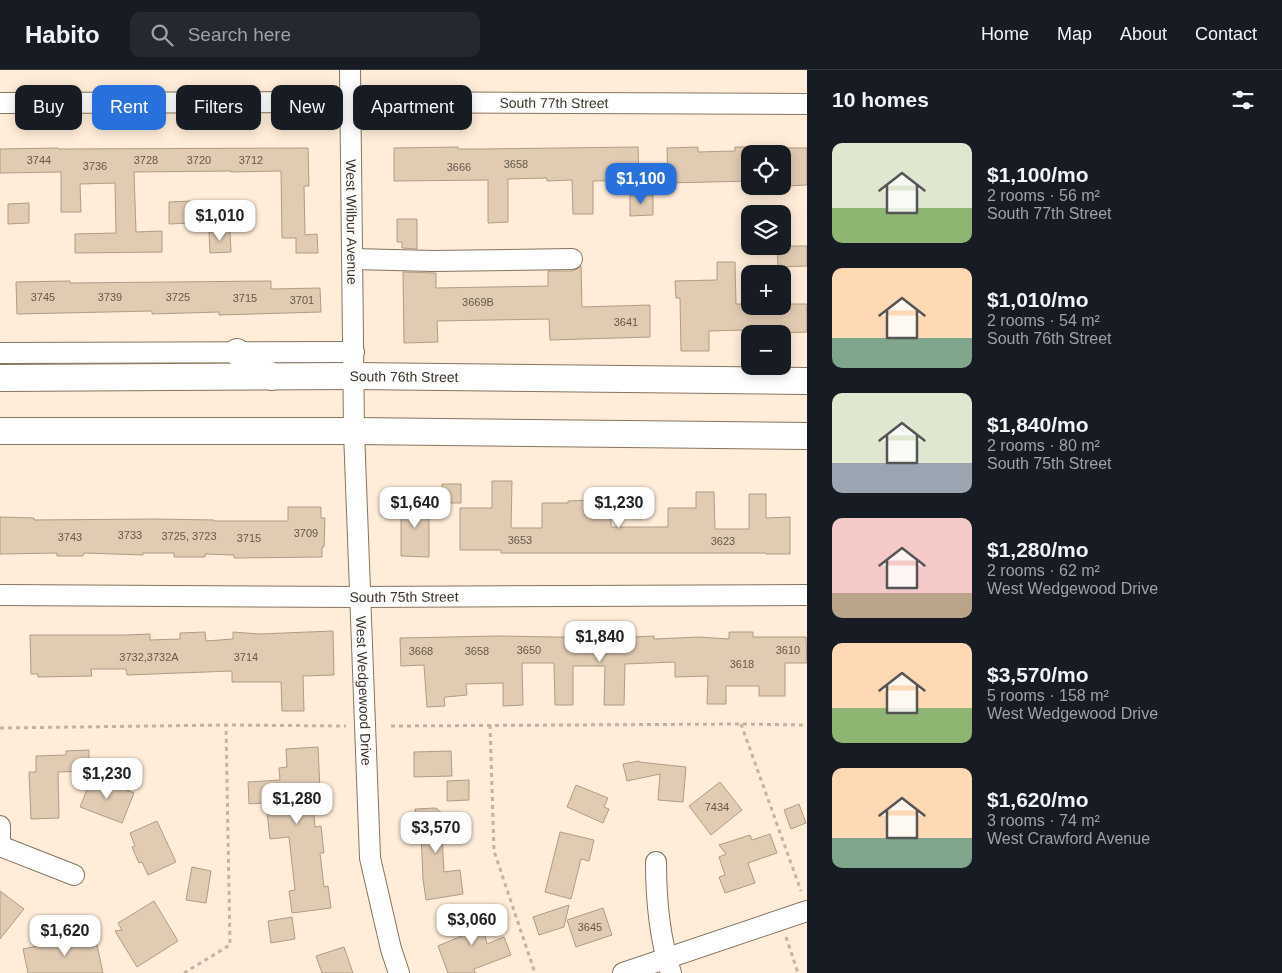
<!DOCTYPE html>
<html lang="en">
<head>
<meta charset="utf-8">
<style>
	:root { --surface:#171b24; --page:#242831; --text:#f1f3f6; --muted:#9ea1a6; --line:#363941; --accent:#2870dc }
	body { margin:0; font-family:Arial,sans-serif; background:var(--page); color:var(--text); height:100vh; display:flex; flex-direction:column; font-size:19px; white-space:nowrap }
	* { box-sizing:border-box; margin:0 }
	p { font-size:16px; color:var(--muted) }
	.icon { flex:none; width:28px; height:28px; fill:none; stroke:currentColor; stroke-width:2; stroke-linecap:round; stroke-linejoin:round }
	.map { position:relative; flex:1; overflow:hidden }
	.panel { display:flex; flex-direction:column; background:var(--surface); width:475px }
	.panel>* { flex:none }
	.guide { position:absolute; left:15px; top:15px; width:475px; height:45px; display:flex; gap:10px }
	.controls { position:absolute; left:741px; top:75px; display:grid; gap:10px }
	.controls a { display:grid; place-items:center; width:50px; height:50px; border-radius:10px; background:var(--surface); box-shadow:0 2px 12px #0003; font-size:25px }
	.price { position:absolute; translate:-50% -42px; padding:0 11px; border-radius:10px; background:#fff; color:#222; font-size:16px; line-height:32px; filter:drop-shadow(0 1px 2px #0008) }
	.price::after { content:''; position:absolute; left:50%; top:30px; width:15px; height:11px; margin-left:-8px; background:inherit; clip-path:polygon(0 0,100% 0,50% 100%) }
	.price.on { background:var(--accent); color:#fff }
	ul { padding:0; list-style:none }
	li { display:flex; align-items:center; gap:15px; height:125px; padding:0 25px }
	li span { display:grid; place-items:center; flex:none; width:140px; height:100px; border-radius:10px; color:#555 }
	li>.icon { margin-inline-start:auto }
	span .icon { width:60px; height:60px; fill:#fffc; stroke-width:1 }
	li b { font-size:21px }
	h2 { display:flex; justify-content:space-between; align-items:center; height:60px; padding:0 25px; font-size:21px }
	.chip { padding:0 18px; border-radius:10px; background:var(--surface); box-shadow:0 2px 12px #0003; font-size:18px; line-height:45px }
	.chip.on { background:var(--accent); color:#fff }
	header { display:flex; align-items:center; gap:30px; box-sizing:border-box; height:70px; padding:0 25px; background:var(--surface); border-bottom:1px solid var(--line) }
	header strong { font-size:24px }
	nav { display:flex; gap:28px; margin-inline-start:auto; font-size:18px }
	.search { width:350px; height:45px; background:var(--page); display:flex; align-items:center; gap:12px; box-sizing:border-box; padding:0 18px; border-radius:10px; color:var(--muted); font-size:19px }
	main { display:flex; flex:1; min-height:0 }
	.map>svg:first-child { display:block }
	.building { fill:#e1cbb2; stroke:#b09c84 }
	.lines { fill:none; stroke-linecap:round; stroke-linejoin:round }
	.minor-casing { stroke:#87745d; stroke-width:22 }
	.major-casing { stroke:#87745d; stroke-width:28 }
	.path { stroke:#c2b3a2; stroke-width:3; stroke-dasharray:4 4; stroke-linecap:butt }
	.minor { stroke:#fff; stroke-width:20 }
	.major { stroke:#fff; stroke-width:26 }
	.labels { text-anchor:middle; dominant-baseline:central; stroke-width:4.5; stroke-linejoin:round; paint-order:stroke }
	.number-label { font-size:11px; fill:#65594b }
	.street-label { font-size:14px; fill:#3c3329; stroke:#fefefe }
</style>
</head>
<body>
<header>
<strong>Habito</strong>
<div class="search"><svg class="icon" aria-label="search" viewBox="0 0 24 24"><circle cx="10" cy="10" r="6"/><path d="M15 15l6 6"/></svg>Search here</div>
<nav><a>Home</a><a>Map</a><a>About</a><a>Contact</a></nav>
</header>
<main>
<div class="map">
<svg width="807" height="903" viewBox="0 0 807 903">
	<rect width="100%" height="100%" fill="#ffedd9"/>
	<path class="building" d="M458,77v2h24l156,-2 1,33 -46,1v33h-20l-1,-34 -25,1v-3l-39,1v43l-20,1v-43l-94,1v-33z
		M698,77v5l37,-1v-4h15v34l-82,2 -1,-35z
		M58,78v1l250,-1 1,38h-5l1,49 12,-1 1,19h-22v-15h-14l-1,-67 -50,1v-1l-97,1 2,60 26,-1v21l-87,1v-19l41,-1 -1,-50 -35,1 1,28h-20v-40l-61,1v-24z
		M785,78h22v37l-21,1z
		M630,125h23v20l-23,1z
		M191,131v22l-22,1v-22z
		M222,132h24v21l-23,1z
		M29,133v20l-21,1v-20z
		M397,149h20v30l-15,-1v-6h-5z
		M230,161l1,21 -21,1 -1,-21z
		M777,176h30v20l-29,1z
		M717,192h18l1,42h14v2h33v-2h24v28l-24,1v-4l-74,2v20h-28l-1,-53h-4l-1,-17 42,-1z
		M581,196l1,41 68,-2v32l-100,3 -1,-21 -112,2 1,21 -34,1 -1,-71 33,1v15l112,-2v-15h25z
		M70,211v2l201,-2v8l49,-1 1,24 -102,3v-3l-67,2v-3l-135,3 -1,-32z
		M492,411h20l-1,47h31v-25h26v-2l27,-1 -1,-12h17v39h57v-19h28v-16h18l1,37h34v-35h17v24l24,-1v37h-24v-1h-265v-3h-41v-42h32z
		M442,414h19v19h-19z
		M401,431h28v56l-28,-1z
		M288,437h33v11h4l-1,29h-2v10l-88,1v-3l-29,-1v3h-31v-4h-31v2l-59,-2 -1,3h-26v-3l-57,1v-37l34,1v2l120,-1 60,1v1h74z
		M333,561l1,44 -31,1 1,35h-22l-1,-29h-49v-11l-105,4 -1,-6h-35l1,7 -54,1v-3h-7l-1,-39h95l25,-1v6l30,-1v-6l25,-1 1,9 27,-2v-7l26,2z
		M729,562h24v5h53l1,26h-22v33h-26v-10h-33v18h-19l1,-28 -33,1v-15l-50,2 -1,41h-20l1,-39h-32v39h-18l-1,-42h-32l1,42 -20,1v-23l-37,1 1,11 -21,2 -2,1 1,8 -18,1 -3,-42 -23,1 -1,-28 98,-2 114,2 42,-2v3l45,-2 30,2z
		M318,677l2,43h-8l3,37 6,-1 3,27h-4l4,34 4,-1 3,22 -39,5 -3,-22 6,-1 -6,-53 -19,2 -4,-36 -17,1 -1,-22 32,-2 -1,-12 8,-1 -1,-18z
		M89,680v21l-31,1 1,46 -28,1 -2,-47h7v-16l30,-1v-4z
		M451,681l1,25 -38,1v-25z
		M639,691v1l47,5 -3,35 -25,-2 2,-26 -33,7 -4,-17z
		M92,707l42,16 -12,30 -42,-16z
		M469,710v20l-22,1v-20z
		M720,712l22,28 -31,25 -22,-29z
		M576,715l32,13 -4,9 5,2 -6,14 -36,-16z
		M799,734l7,19 -15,6 -7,-19z
		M436,738l22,19 -7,8 -9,1 2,36 16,-2 3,24 -37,6 -3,-21 -2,-45h-4l-2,-25z
		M157,751l19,41 -28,13 -6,-13 -3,1 -7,-16 3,-1 -5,-13z
		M560,762l34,8 -5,21 -8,-2 -10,40 -26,-7z
		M770,764l7,19 -29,10 7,20 -30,10 -6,-16 6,-2 -6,-18 7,-3 -7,-9 31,-10 2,5z
		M192,797l19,4 -5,32 -20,-3z
		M0,821l24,18 -24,30z
		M154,831l24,40 -41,26 -22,-36 7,-1 -4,-7z
		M478,835l9,39 17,-7 7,18 -37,14 1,4h-27l-10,-27 26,-11 -5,-25z
		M569,835l-5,22 -25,8 -6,-18z
		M603,838l9,27 -36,12 -9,-27z
		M292,847l3,22 -24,4 -3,-22z
		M95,866l8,37h-75l-5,-24 58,-12v2z
		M344,877l9,26h-31l-6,-17z"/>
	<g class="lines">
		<g class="minor-casing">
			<g id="minor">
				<path id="s1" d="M350,0l4,361 16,427 21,91 8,24"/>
				<path id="s2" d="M0,33l351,-1 456,2"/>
				<path d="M353,189l80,2 139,-2"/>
				<path d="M0,283l354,-1"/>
				<path id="s3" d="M0,525l360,2 447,-2"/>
				<path d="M0,756v21"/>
				<path d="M0,776l74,29"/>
				<path d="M656,792c0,38 3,75 15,111"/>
				<path d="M623,903l184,-62"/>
			</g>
		</g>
		<g class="major-casing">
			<g id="major">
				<path d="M237,282l35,25"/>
				<path id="s4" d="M0,308l354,-2 453,5"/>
				<path d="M0,361h354l453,5"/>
			</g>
		</g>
		<path class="path" d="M741,654l60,167
			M490,655l4,126 41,122
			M391,656l350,-2 66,1
			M0,658l226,-3 120,1
			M786,867l12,36
			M184,903l46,-28 -4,-220"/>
		<use href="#minor" class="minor"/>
		<use href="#major" class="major"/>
	</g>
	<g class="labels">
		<g class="number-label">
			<text x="39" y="90">3744</text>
			<text x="146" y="90">3728</text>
			<text x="199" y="90">3720</text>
			<text x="251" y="90">3712</text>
			<text x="516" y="94">3658</text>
			<text x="95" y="96">3736</text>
			<text x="459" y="97">3666</text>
			<text x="43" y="227">3745</text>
			<text x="110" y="227">3739</text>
			<text x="178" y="227">3725</text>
			<text x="245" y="228">3715</text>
			<text x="302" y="230">3701</text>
			<text x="478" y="232">3669B</text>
			<text x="626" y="252">3641</text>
			<text x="306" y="463">3709</text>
			<text x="130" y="465">3733</text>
			<text x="189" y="466">3725, 3723</text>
			<text x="70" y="467">3743</text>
			<text x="249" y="468">3715</text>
			<text x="520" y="470">3653</text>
			<text x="723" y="471">3623</text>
			<text x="529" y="580">3650</text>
			<text x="788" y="580">3610</text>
			<text x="421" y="581">3668</text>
			<text x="477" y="581">3658</text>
			<text x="149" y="587">3732,3732A</text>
			<text x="246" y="587">3714</text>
			<text x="742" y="594">3618</text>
			<text x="717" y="737">7434</text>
			<text x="590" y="857">3645</text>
		</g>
		<g class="street-label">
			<text stroke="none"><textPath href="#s2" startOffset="554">South 77th Street</textPath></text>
			<text stroke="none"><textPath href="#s1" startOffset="152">West Wilbur Avenue</textPath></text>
			<text stroke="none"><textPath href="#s4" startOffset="404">South 76th Street</textPath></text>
			<text stroke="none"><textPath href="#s3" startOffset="404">South 75th Street</textPath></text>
			<text stroke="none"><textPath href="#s1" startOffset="621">West Wedgewood Drive</textPath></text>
		</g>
	</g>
</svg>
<div class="controls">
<a><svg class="icon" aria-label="locate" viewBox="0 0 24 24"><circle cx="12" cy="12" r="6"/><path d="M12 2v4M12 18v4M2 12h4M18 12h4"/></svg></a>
<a><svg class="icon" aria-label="layers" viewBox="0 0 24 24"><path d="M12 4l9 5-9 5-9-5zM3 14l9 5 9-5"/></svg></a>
<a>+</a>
<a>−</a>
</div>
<b class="price on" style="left:641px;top:135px">$1,100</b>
<b class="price" style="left:220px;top:172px">$1,010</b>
<b class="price" style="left:415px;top:459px">$1,640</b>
<b class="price" style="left:619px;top:459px">$1,230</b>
<b class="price" style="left:600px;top:593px">$1,840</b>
<b class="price" style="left:107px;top:730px">$1,230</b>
<b class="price" style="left:297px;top:755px">$1,280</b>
<b class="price" style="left:436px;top:784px">$3,570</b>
<b class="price" style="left:472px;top:876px">$3,060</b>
<b class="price" style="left:65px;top:887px">$1,620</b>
<div class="guide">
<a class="chip">Buy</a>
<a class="chip on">Rent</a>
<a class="chip">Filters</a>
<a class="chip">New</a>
<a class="chip">Apartment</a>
</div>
</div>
<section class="panel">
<h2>10 homes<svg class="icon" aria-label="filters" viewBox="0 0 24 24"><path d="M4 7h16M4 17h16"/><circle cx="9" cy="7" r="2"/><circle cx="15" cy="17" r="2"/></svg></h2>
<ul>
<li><span style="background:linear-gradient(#dfe7d0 65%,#8fb573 0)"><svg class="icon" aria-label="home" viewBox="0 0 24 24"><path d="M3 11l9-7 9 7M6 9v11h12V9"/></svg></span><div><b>$1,100/mo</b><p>2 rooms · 56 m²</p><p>South 77th Street</p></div></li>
<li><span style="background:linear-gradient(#ffd9b3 70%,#7fa58c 0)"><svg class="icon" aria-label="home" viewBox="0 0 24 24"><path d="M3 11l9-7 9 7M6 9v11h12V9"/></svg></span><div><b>$1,010/mo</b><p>2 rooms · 54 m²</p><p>South 76th Street</p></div></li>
<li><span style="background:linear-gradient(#dfe7d0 70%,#9aa5b1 0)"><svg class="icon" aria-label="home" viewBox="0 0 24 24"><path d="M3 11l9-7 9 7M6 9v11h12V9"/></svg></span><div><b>$1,840/mo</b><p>2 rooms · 80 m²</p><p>South 75th Street</p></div></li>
<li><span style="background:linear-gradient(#f6c9c9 75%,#b9a48a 0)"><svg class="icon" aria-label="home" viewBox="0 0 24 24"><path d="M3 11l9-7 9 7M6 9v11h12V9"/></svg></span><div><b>$1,280/mo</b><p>2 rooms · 62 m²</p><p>West Wedgewood Drive</p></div></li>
<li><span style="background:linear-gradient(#ffd9b3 65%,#8fb573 0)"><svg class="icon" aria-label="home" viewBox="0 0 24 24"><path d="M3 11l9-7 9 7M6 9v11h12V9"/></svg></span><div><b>$3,570/mo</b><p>5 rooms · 158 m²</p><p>West Wedgewood Drive</p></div></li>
<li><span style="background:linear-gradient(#ffd9b3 70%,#7fa58c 0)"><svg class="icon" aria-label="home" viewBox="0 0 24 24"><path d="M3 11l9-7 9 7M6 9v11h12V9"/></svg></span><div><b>$1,620/mo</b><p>3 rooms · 74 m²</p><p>West Crawford Avenue</p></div></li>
</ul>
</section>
</main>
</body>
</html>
